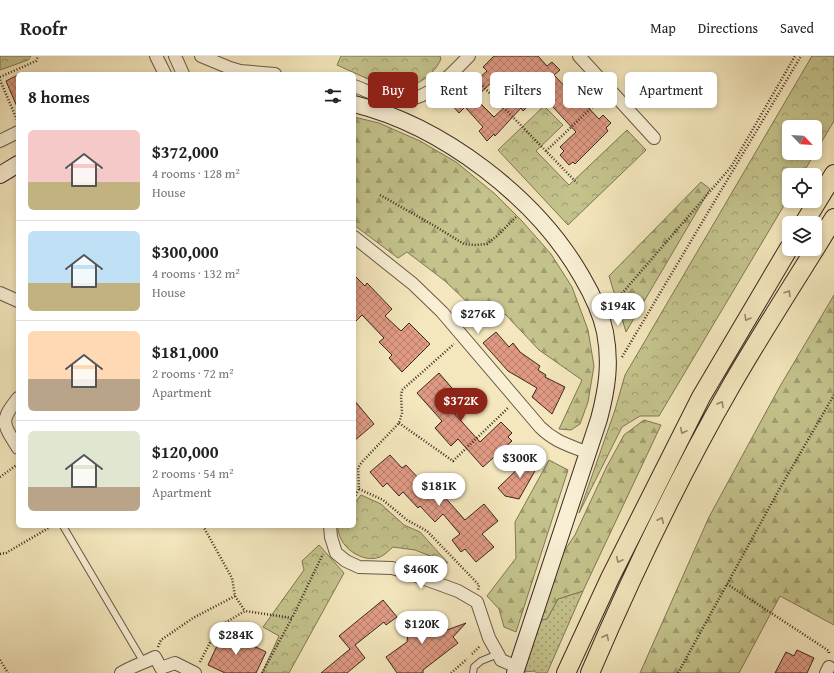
<!DOCTYPE html>
<html lang="en">
<head>
<meta charset="utf-8">
<style>
	:root { --surface:#fff; --page:#f6f6f6; --text:#222; --muted:#767676; --line:#e0e0e0; --accent:#8f2418 }
	body { margin:0; font-family:"Gentium Book Plus",serif; background:var(--page); color:var(--text); height:100vh; display:flex; flex-direction:column; font-size:15px; white-space:nowrap }
	* { box-sizing:border-box; margin:0 }
	p { font-size:13px; color:var(--muted) }
	.icon { flex:none; width:22px; height:22px; fill:none; stroke:currentColor; stroke-width:2; stroke-linecap:round; stroke-linejoin:round }
	.map { position:relative; flex:1; overflow:hidden }
	.side { position:absolute; left:16px; top:16px; width:340px; height:456px; display:flex; flex-direction:column; background:var(--surface); border-radius:6px; box-shadow:0 2px 6px #0003 }
	.side>* { flex:none }
	.hud { position:absolute; left:368px; top:16px; width:380px; height:36px; display:flex; gap:8px }
	.needle { width:26px; rotate:115deg }
	.fabs { position:absolute; left:782px; top:64px; display:grid; gap:8px }
	.fabs a { display:grid; place-items:center; width:40px; height:40px; border-radius:6px; background:var(--surface); box-shadow:0 2px 6px #0003; font-size:20px }
	.price { position:absolute; translate:-50% -34px; padding:0 9px; border-radius:14px; background:#fff; color:#222; font-size:13px; line-height:26px; filter:drop-shadow(0 1px 2px #0008) }
	.price::after { content:''; position:absolute; left:50%; top:24px; width:12px; height:9px; margin-left:-6px; background:inherit; clip-path:polygon(0 0,100% 0,50% 100%) }
	.price.current { background:var(--accent); color:#fff }
	ul { padding:0; list-style:none }
	li { display:flex; align-items:center; gap:12px; height:100px; padding:0 12px }
	li+li { border-top:1px solid var(--line) }
	li span { display:grid; place-items:center; flex:none; width:112px; height:80px; border-radius:6px; color:#555 }
	li>.icon { margin-inline-start:auto }
	span .icon { width:48px; height:48px; fill:#fffc; stroke-width:1 }
	li b { font-size:17px }
	h2 { display:flex; justify-content:space-between; align-items:center; height:48px; padding:0 12px; font-size:17px }
	.pill { padding:0 14px; border-radius:6px; background:var(--surface); box-shadow:0 2px 6px #0003; font-size:14px; line-height:36px }
	.pill.current { background:var(--accent); color:#fff }
	header { display:flex; align-items:center; gap:24px; box-sizing:border-box; height:56px; padding:0 20px; background:var(--surface); border-bottom:1px solid var(--line) }
	header strong { font-size:19px }
	nav { display:flex; gap:22px; margin-inline-start:auto; font-size:14px }
	.map>svg:first-child { display:block }
	.grass { fill:url(#grass-dots); stroke:#807656 }
	.forest { fill:url(#forest-firs); stroke:#807656 }
	.park { fill:url(#park-crowns); stroke:#807656 }
	.building { fill:url(#building-cross-hatch); stroke:#3b2820; fill-rule:evenodd }
	.lines { fill:none; stroke-linecap:round; stroke-linejoin:round }
	.lane-casing { stroke:#695847; stroke-width:8 }
	.street-casing { stroke:#695847; stroke-width:14 }
	.secondary-casing { stroke:#3b2820; stroke-width:18 }
	.primary-casing { stroke:#3b2820; stroke-width:20 }
	.path { stroke:#3b2820; stroke-width:2.5; stroke-dasharray:1 2; stroke-linecap:butt }
	.lane { stroke:#f8efd4; stroke-width:6 }
	.street { stroke:#f8efd4; stroke-width:12 }
	.secondary { stroke:#f8efd4; stroke-width:16 }
	.primary { stroke:#f4e7bd; stroke-width:18 }
	.oneway { stroke:#98886e }
</style>
</head>
<body>
<header>
<strong>Roofr</strong>
<nav><a>Map</a><a>Directions</a><a>Saved</a></nav>
</header>
<div class="map">
<svg width="834" height="617" viewBox="0 0 834 617">
	<defs>
		<pattern id="grass-dots" width="8" height="8" patternUnits="userSpaceOnUse"><rect width="8" height="8" fill="#c4c38c"/><path d="M2 2h.1M6 6h.1" fill="none" stroke="#a09e72" stroke-width="1.8" stroke-linecap="round"/></pattern>
		<pattern id="forest-firs" width="22" height="20" patternUnits="userSpaceOnUse"><rect width="22" height="20" fill="#c4c38c"/><path d="M5 1l3.5 6h-7zM16 11l3.5 6h-7z" fill="#a09e72"/></pattern>
		<pattern id="park-crowns" width="20" height="18" patternUnits="userSpaceOnUse"><rect width="20" height="18" fill="#c4c38c"/><path d="M2 6a3 3 0 1 1 6 0M12 15a3 3 0 1 1 6 0" fill="none" stroke="#a09e72"/></pattern>
		<pattern id="building-cross-hatch" width="8" height="8" patternUnits="userSpaceOnUse"><rect width="8" height="8" fill="#e09a84"/><path d="M0 0l8 8M0 8l8-8" fill="none" stroke="#b77e6c"/></pattern>
	</defs>
	<rect width="100%" height="100%" fill="#f4e7bd"/>
	<filter id="stains"><feTurbulence type="fractalNoise" baseFrequency=".005" numOctaves="4"/><feColorMatrix values="0 0 0 0 .2 0 0 0 0 .09 0 0 0 0 .02 0 0 0 .5 -.17"/></filter>
	<radialGradient id="worn" r=".72"><stop offset=".6" stop-color="#630" stop-opacity="0"/><stop offset="1" stop-color="#630" stop-opacity=".3"/></radialGradient>
	<path class="grass" d="M583,535l-36,82h-10l-3,-2 -10,1 17,-52 6,-1 11,-20z"/>
	<path class="forest" d="M354,61l25,6 41,18 36,21 39,32 26,26 30,34 21,33 16,43 6,36 -6,36 -8,22 -9,6 -12,-1 23,-49 -43,-30 -34,-36 -17,8 -43,-41 -38,-29 -9,6 -44,-33z
		M701,126l9,7 -84,143 -17,-56z
		M834,239v330l-54,-29 -41,77h-99l69,-156 70,-129z
		M644,364l17,5 -78,166 -25,8 -11,20 -6,1 19,-63 15,-22 31,-67 18,-33z
		M549,404l19,10 -52,162 -12,-5 -5,-18 -12,-13 29,-38 -1,-36z"/>
	<path class="park" d="M0,0h31l-3,4 -28,10z
		M341,0h99l1,3c-9,20 -31,32 -53,28 -7,-1 -13,-5 -20,-8 -10,-5 -21,-9 -31,-14z
		M812,0h22v65l-19,32v-26h-26v26h26l-13,22h-13v22l-130,219h-19l-18,11 -43,86 36,-103 10,-35z
		M544,50l19,19 -27,26 33,34 58,-55 19,20 -78,75 -70,-75z
		M361,439l20,9 23,21 16,7 28,31 -33,-13 -22,-3c-4,3 -8,8 -13,10 -18,7 -43,-11 -42,-31h16v-22z
		M319,489l25,28 -55,100h-27l17,-37 -16,-9 41,-57 -2,-9z"/>
	<path class="building" d="M494,0h44l9,10 5,-4 8,8 -6,5 17,18 5,-5 8,9 -3,3 18,19 4,-4 8,8 -5,5 2,3 -33,33 -2,-2 -4,3 -9,-10 4,-4 -4,-4 16,-15 -35,-38 -18,17 -2,-3 -26,28 -1,-2 -7,7 -8,-10 4,-4 -18,-20 -6,6 -8,-9 7,-7 -3,-1 11,-10 2,2 19,-17 -4,-4zM496,26l15,17 -3,3 1,1 -15,14 -19,-19 16,-15 1,2z
		M18,19v34l-12,-28z
		M354,219l11,11 2,-3 25,26 -7,7 16,15 8,-8 21,21 -28,28 -13,-14 3,-3 -13,-13 5,-4 -22,-23 -8,8z
		M496,276l13,15 4,-4 7,9 20,14 -2,4 8,5 -1,2 20,10 -13,27 -20,-17 5,-9 -29,-17 -25,-28z
		M439,317l25,29 -11,10 27,30 21,-20 11,11 -4,4 4,4 -29,26 -25,-28 -7,7 -16,-18 7,-7 -25,-28z
		M354,344l20,24 -20,17z
		M390,399l12,13 4,-3 15,16 5,-5 39,44 19,-16 14,17 -16,13 12,13 -18,15 -11,-13 -4,3 -9,-12 8,-6 -17,-20 -8,8 -15,-16 -2,2 -15,-16 -4,4 -12,-13 -4,4 -13,-15z
		M531,400l9,6 -21,37 -14,-3 -7,-8z
		M383,544l14,17 -11,8 -2,-3 -29,23 10,13 -18,15h-26l29,-24 -11,-13z
		M422,559l14,5 11,10 19,-7 -13,14 5,6 -35,27v3h-26l-11,-16 21,-15 1,-10 -8,-10 15,-6z
		M224,575l42,21 -10,21h-31l-17,-8z
		M797,594l17,8 -7,15h-32l11,-21 8,4z"/>
	<g class="lines">
		<g class="lane-casing">
			<path id="lane" d="M63,470l81,137
				M473,617l1,-6 7,-6 17,-7"/>
		</g>
		<g class="street-casing">
			<path id="street" d="M156,0l9,18
				M175,0l8,18
				M201,0l29,12 10,3 35,3
				M579,0l75,82
				M354,30c11,4 21,9 32,12 37,10 60,-19 83,-42
				M0,85l18,-9
				M354,181l59,47 29,28 98,115c15,15 29,18 48,26
				M0,237l18,8
				M18,342c-18,23 -16,25 0,50
				M330,470l1,11 5,16 10,8 13,6 33,1 11,3 55,20 19,11 12,36 9,16 3,6 16,7
				M121,617c11,-7 23,-10 34,-16l6,11 14,-5 20,10
				M826,617l3,-6"/>
		</g>
		<g class="secondary-casing">
			<path id="secondary" d="M354,48c89,22 183,94 228,173 10,17 19,36 23,55 6,31 2,57 -6,87l-84,254
				M0,119l18,-11"/>
		</g>
		<g class="primary-casing">
			<path id="primary" d="M804,167l30,-49
				M815,193l19,-31
				M566,617l44,-95 91,-181 88,-149
				M590,617c42,-98 88,-195 141,-287 27,-47 56,-92 84,-137"/>
		</g>
		<path class="path" d="M470,17l107,110
			M0,21l36,-16 2,-5
			M0,24l17,40
			M546,95l55,-52
			M380,139l53,30 31,19 12,1 11,-1 10,-8 20,-20
			M612,249l119,-138 64,-111
			M622,301l179,-301
			M399,367l54,38 56,-54
			M0,421l18,-13
			M359,433l24,11 24,20 20,11 52,54 -1,5
			M354,442l5,-9 -1,-21 4,-6 37,-39 3,-10 -1,-17 1,-6 52,-46
			M203,470l29,52 3,18 10,15
			M0,498l6,-1 46,-27
			M727,528l102,67v4
			M158,591l3,-7 32,-22 42,-22
			M472,598l8,-8
			M0,604l8,13
			M200,606l18,-35 27,-16 47,7 31,-64
			M262,617l30,-55
			M451,617l16,-14
			M678,617l102,-185 54,-93"/>
		<use href="#lane" class="lane"/>
		<use href="#street" class="street"/>
		<use href="#secondary" class="secondary"/>
		<use href="#primary" class="primary"/>
	</g>
	<defs><path id="oneway-chevron" d="M-2-3.5L2.5 0L-2 3.5" fill="none" stroke-width="1.6" stroke-linecap="round" stroke-linejoin="round"/></defs>
	<g class="oneway">
		<use href="#oneway-chevron" transform="translate(788 237) rotate(-58)"/>
		<use href="#oneway-chevron" transform="translate(747 262) rotate(121)"/>
		<use href="#oneway-chevron" transform="translate(721 348) rotate(-61)"/>
		<use href="#oneway-chevron" transform="translate(683 375) rotate(117)"/>
		<use href="#oneway-chevron" transform="translate(661 464) rotate(-64)"/>
		<use href="#oneway-chevron" transform="translate(619 504) rotate(116)"/>
		<use href="#oneway-chevron" transform="translate(606 581) rotate(-65)"/>
	</g>
	<rect width="100%" height="100%" filter="url(#stains)"/>
	<rect width="100%" height="100%" fill="url(#worn)"/>
</svg>
<div class="fabs">
<a><svg class="needle" viewBox="-14 -14 28 28"><path d="M0-13l5 13h-10z" fill="#e53935"/><path d="M0 13l5-13h-10z" fill="#767676"/></svg></a>
<a><svg class="icon" aria-label="locate" viewBox="0 0 24 24"><circle cx="12" cy="12" r="6"/><path d="M12 2v4M12 18v4M2 12h4M18 12h4"/></svg></a>
<a><svg class="icon" aria-label="layers" viewBox="0 0 24 24"><path d="M12 4l9 5-9 5-9-5zM3 14l9 5 9-5"/></svg></a>
</div>
<b class="price" style="left:618px;top:271px">$194K</b>
<b class="price" style="left:478px;top:279px">$276K</b>
<b class="price current" style="left:461px;top:366px">$372K</b>
<b class="price" style="left:520px;top:423px">$300K</b>
<b class="price" style="left:439px;top:451px">$181K</b>
<b class="price" style="left:421px;top:534px">$460K</b>
<b class="price" style="left:422px;top:589px">$120K</b>
<b class="price" style="left:236px;top:600px">$284K</b>
<div class="hud">
<a class="pill current">Buy</a>
<a class="pill">Rent</a>
<a class="pill">Filters</a>
<a class="pill">New</a>
<a class="pill">Apartment</a>
</div>
<section class="side">
<h2>8 homes<svg class="icon" aria-label="filters" viewBox="0 0 24 24"><path d="M4 7h16M4 17h16"/><circle cx="9" cy="7" r="2"/><circle cx="15" cy="17" r="2"/></svg></h2>
<ul>
<li><span style="background:linear-gradient(#f6c9c9 65%,#c2b280 0)"><svg class="icon" aria-label="home" viewBox="0 0 24 24"><path d="M3 11l9-7 9 7M6 9v11h12V9"/></svg></span><div><b>$372,000</b><p>4 rooms · 128 m²</p><p>House</p></div></li>
<li><span style="background:linear-gradient(#bfe0f5 65%,#c2b280 0)"><svg class="icon" aria-label="home" viewBox="0 0 24 24"><path d="M3 11l9-7 9 7M6 9v11h12V9"/></svg></span><div><b>$300,000</b><p>4 rooms · 132 m²</p><p>House</p></div></li>
<li><span style="background:linear-gradient(#ffd9b3 60%,#b9a48a 0)"><svg class="icon" aria-label="home" viewBox="0 0 24 24"><path d="M3 11l9-7 9 7M6 9v11h12V9"/></svg></span><div><b>$181,000</b><p>2 rooms · 72 m²</p><p>Apartment</p></div></li>
<li><span style="background:linear-gradient(#dfe7d0 70%,#b9a48a 0)"><svg class="icon" aria-label="home" viewBox="0 0 24 24"><path d="M3 11l9-7 9 7M6 9v11h12V9"/></svg></span><div><b>$120,000</b><p>2 rooms · 54 m²</p><p>Apartment</p></div></li>
</ul>
</section>
</div>
</body>
</html>
